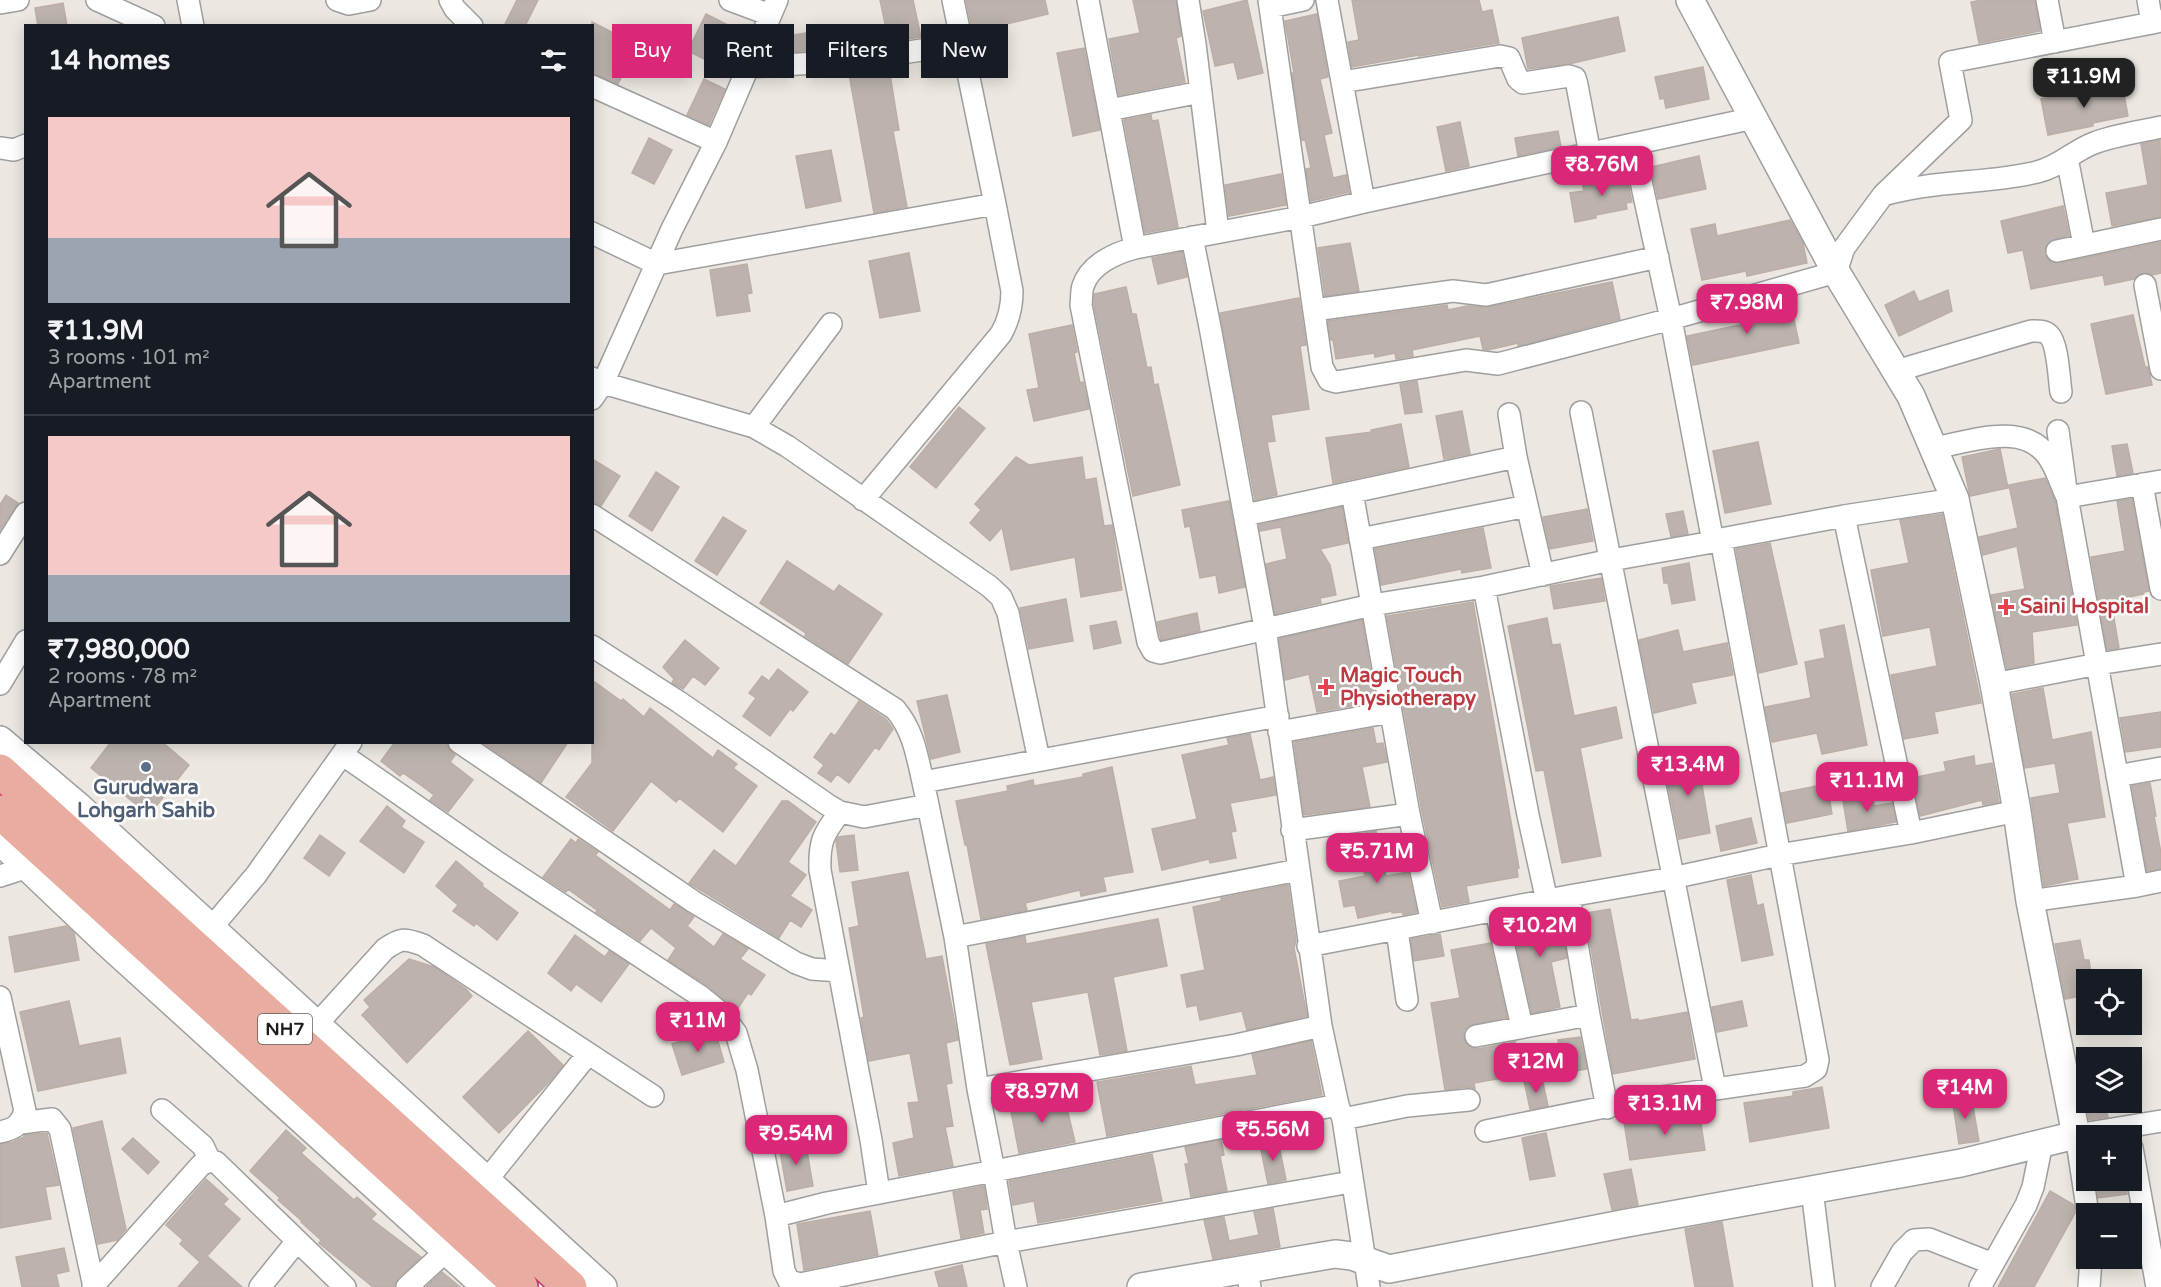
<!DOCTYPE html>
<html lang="en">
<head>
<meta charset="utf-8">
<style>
	:root { --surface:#171b24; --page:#242831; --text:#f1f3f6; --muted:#9ea1a6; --line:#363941; --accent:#db2777 }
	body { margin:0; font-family:"Varela Round",sans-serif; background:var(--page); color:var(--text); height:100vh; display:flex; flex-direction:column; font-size:22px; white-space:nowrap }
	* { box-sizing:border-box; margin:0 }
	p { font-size:20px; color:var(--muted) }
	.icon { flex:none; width:33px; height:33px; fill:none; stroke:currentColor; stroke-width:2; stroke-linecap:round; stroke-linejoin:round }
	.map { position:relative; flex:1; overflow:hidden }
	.side { position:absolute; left:24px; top:24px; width:570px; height:720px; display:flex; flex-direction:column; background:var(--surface); border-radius:0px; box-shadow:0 3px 15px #0003 }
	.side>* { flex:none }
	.guide { position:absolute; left:612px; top:24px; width:570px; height:54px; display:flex; gap:12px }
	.buttons { position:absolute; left:2076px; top:969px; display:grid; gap:12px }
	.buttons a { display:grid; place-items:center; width:66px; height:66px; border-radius:0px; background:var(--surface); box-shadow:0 3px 15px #0003; font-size:30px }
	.price { position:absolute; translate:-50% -51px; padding:0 14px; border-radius:12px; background:var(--accent); color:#fff; font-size:20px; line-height:39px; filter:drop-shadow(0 2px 3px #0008) }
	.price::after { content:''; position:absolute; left:50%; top:36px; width:18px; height:14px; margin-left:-9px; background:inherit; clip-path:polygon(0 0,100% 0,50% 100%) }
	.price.active { background:#222; color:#fff }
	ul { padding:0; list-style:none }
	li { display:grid; align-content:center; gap:12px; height:318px; padding:0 24px }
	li+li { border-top:2px solid var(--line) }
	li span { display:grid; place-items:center; height:186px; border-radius:0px; color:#555 }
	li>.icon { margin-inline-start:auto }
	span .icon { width:108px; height:108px; fill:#fffc; stroke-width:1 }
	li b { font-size:26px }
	h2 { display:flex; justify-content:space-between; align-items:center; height:72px; padding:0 24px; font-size:26px }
	.pill { padding:0 21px; border-radius:0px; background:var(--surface); box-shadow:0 3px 15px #0003; font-size:21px; line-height:54px }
	.pill.active { background:var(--accent); color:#fff }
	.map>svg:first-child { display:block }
	.building { fill:#bcb3ae; stroke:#bcaea5; stroke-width:1.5 }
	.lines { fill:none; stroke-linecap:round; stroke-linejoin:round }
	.minor-casing { stroke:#9f9f9f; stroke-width:24 }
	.tertiary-casing { stroke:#9f9f9f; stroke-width:30 }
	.trunk-casing { stroke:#c6326c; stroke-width:36 }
	.minor { stroke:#fff; stroke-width:21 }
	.tertiary { stroke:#fff; stroke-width:27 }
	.trunk { stroke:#e8aca0; stroke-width:33 }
	.health-dot { fill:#e0444e; stroke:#fff; stroke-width:2 }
	.service-dot { fill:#5c6f8a; stroke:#fff; stroke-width:2 }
	.labels { text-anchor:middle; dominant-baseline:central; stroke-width:5; stroke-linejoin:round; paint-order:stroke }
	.shield { fill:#fff; stroke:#5f5f5f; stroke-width:1.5 }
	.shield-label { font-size:18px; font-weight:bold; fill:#1b1b1b }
	.health-label { font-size:20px; font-weight:bold; fill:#be3a42; stroke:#fff; text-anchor:start }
	.service-label { font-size:20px; font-weight:bold; fill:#4e5e75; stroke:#fff }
</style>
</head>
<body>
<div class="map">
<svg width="2161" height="1287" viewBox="0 0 2161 1287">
	<rect width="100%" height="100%" fill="#ece8e1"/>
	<path class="building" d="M517,0h21l-13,26h-21z
		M880,0h33l8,37 -32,5z
		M966,0h79l3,14 -75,18z
		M1133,0h43l5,36 -5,2 9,44 -66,13 -10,-56 31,-6z
		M1247,0l16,73 -25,6 -4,-17 -19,4 -12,-55z
		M1352,0h127l3,12 10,-2 7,33 -80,13v-1l-67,12 -4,-25 11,-2z
		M1982,0h53l5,31 -61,12 -8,-41z
		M63,3l4,23h-29l-3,-18z
		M706,14l22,11 -18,37 -22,-11z
		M1317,14l11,63 -8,2 12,54 -8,2 9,43 13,-3 3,17 -38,9 -5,-32 5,-1 -6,-29 -3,1 -10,-67h2l-9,-52z
		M1618,17l7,34 -56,13 -41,5 -6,-31z
		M592,22l45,23 -19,39 -26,-11z
		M812,32l4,18 -45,3 -1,-4 4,-11z
		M1084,48l16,82 -27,6 -16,-83z
		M1703,67l6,32 -43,9 -2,-10 -4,1 -5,-22z
		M889,68l10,62 -6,1 14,76 -33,6 -25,-139z
		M704,79l21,10 -16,36 -22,-10z
		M2122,84l6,32 -35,7v3l-45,9 -7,-36z
		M1151,115l1,6 6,-1 20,107 -33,6 -21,-113z
		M1460,122l9,44 -23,5 -9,-44z
		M1558,131l3,16 -43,9 -3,-18z
		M649,138l23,12 -18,34 -22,-11z
		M2160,140l1,77 -49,9 -6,-33 42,-8 -7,-41z
		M831,150l10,51 -35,7 -10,-52z
		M1699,156l7,33 -48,10 -7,-32z
		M1624,166l8,36 -6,1 1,6 -31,6v3l-21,4 -5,-29 14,-2 -2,-9 33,-5 -2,-9z
		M1281,174l5,31 -57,11 -4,-31z
		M2063,206l6,29 -21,7 -4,11 4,7 6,3h6l101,-21v31l-9,2 -10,-2 -8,6 -29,6 -2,-10 -72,14 -8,-39 -15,3 -7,-32z
		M1790,220l13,23 4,20 -60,13 -1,-5 -44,9 -11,-51 24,-5 2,12z
		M1350,243l9,48 -34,5 -7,-48z
		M1182,252l5,25 -29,7 -6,-26z
		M909,253l11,58 -40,7 -11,-57z
		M747,264l5,29 -5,1 3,17 -33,5 -7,-46z
		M1612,282l8,37 -102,27v-3l-30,7 -5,-1 -3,-13 -68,14 1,6 -17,3 -1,-6 -20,4 -1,-4 -38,6 -3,-19h-2l-3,-19 119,-16 1,5 19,-4 22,1z
		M1126,287l6,27h4l11,54 4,-1 3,18 4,-1 22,101 -47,11 -39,-191v-11z
		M1948,290l4,21 -53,25 -14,-31 29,-14 5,11z
		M1299,298l7,47 -6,1 9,63 -38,6 4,26 -8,1 10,53 -22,5 -35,-187z
		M1790,301l9,42 -106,22 -6,-29 62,-13 -3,-12z
		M2133,315l12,52h3l4,18 -46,9 -15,-70z
		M1072,325l5,27 -3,1 6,30 3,-1 6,27 -55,12 -7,-31 12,-2 -10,-54z
		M1417,381l5,31 -17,2 -5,-30z
		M959,407l26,21 -49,60 -26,-21z
		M1462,411l8,43 -26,5 -8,-43z
		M1401,424l8,43 -76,16 -7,-45 46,-6 -1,-2z
		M1758,442l13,62 -46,9 -12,-62z
		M2127,444l6,29 -16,3 -5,-30z
		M2000,449l8,39 -38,8 -8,-39z
		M1016,457l13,8 53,-8 3,23 11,-2 8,48 8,-1 10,65 -41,7 -6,-40 -64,13 -9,-43 -12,14 -20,-18 11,-13 -6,-6z
		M592,459l28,17 -19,30 -9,-4z
		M656,472l23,15 -27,44 -23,-15z
		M2045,478l10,23 22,124 -45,7 2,31 -27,6 -16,-74 34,-6 -8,-43 -34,9 -4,-18 39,-9 -9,-43z
		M6,495l12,8 -18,27v-25z
		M2132,499l17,92 -5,1v2l-33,7 8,47 -12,2 -16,-93 34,-6 -8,-50z
		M1229,501l16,86 -26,6 -3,-18 -16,3 -10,-52 -5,1 -3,-17z
		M1342,507l6,36 -28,6 10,16 6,30 -16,3 1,5 -46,11 -9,-50 21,-5 -6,-32 -21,4 -1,-6z
		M1587,509l6,32 -43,8 -7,-32z
		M1683,511l5,23 -17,3 -5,-23z
		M1942,514l39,189 -47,9 4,21 -34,6 -13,-64 46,-9 -7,-39 -47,9 -12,-66 38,-7 -9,-43z
		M723,517l23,14 -29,44 -22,-14z
		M1483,528l8,40 -29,5 -1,-4 -80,16 -6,-36z
		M1770,543l27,121 -38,9 -23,-124z
		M787,561l47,31 5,-7 43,29 -34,50 -43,-28 1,-3 -46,-30z
		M1689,563l6,37 -23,4 -4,-21h-4l-2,-15z
		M1601,578l4,23 -51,8 -4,-23z
		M1066,599l7,42 -44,8 -9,-41z
		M1473,602l46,266h-2l1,9 -52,9 3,16 -27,5 -20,-95 -35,-196z
		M1197,613l3,18 -39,9 -4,-18z
		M1547,618l5,27 8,-1 14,72 42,-9 6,31 -42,10 21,108 -39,7 -18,-93 -8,1 -28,-145z
		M1362,620l13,77 -7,2v4l-51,9 -8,-38 -24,6 -6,-41z
		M1116,621l5,22 -27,6 -4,-23z
		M1844,625l23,120 -45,9 -5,-21 -45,9 -7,-35 46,-9 -6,-36 20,-4 -5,-28z
		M1678,630l5,22 44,-9 6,32 -42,8 5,20 -42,10 -15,-73z
		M685,640l34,28 -14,17 -12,-9 -10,13 -11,-6 2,-4 -11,-12z
		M778,669l30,23 -15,19 -3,-2 -20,27 -27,-20 13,-18 -7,-5 13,-17 7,5z
		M592,680l29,21 2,-2 21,18 6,-9 63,50 5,-8 19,14 -4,4 24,18 -34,46 -44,-34 -3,4 -25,-21 -38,50 -47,-34 26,-34z
		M2043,688l9,52 39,-8 14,85 -38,6 11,56 -34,7 -13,-88 29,-5 -5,-30 -30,5 -13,-74z
		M947,695l13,57 -29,7 -14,-58z
		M859,701l27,18 7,10 -14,21 -4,-3 -26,36 -12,-9 -6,8 -13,-9 6,-8 -10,-8 17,-24 4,3z
		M2161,712v35l-35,5 -6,-34z
		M1373,728l3,16 7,-1 4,19 -25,5 8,40 -66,8 -10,-73z
		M1250,734l10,46 13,-3 3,18 -46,8 6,28 -5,1 5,26 -26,5 -1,-4 -47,11 -10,-41 45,-10 -15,-64 47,-10 -2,-7z
		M111,742h51l27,23 -40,50 -58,-47z
		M395,742h51l2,6 7,7 -5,7 23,18 -25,32 -18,-12 4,-5 -12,-9 -19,-13 -3,3 -19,-15z
		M482,742h86l-27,41z
		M1974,756l1,10 17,-3 7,39 -16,3 -1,-5 -62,16 -8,-38 34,-7 -2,-9z
		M1703,759l4,25 -5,1 8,48 -31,6 -15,-74z
		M1112,767l21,105 -30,5 3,14 -25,5 -1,-6 -55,13 2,7 -46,9 -14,-74h-2l-9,-44 52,-10 -1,-5 26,-6 1,6 49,-9v-3z
		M2150,783l6,33h-2l7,37v16l-14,2 -15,-85z
		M1827,784l5,30 -45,9 -6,-30z
		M1872,795l2,11 18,-3 4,19 -48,9 -5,-30z
		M782,801h6l28,21 -28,40 18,13 -16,21 22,14 -11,17 -11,-7 -11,18 -90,-55 25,-33 22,16z
		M387,806l18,15 -4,6 23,15 -20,31 -44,-32z
		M1751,818l6,25 -36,8 -5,-25z
		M1376,831l10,45 22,-4 9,40 -14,3 -1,-3 -10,1v-2l-34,7 -3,-13 -11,2 -5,-26 26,-5 -8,-35 4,-1 -2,-6z
		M320,835l25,18 -16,23 -25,-18z
		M854,835l4,35 -18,2 -4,-31 2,-4z
		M571,839l5,4 2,-4 20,13 -3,3 75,55 4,-6 20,13 -7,9 27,21 9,-13 25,15 -8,10 25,16 -14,20 -3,-2 -12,18 -28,-25 -40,-26 8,-12 -25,-20 -11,13 -44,-29 2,-1 -30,-22 -2,3 -23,-15z
		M456,861l27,23 -1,2 36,27 -21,27 -21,-17 -2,3 -21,-15 5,-6 -22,-19z
		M908,872l18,87 16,-3 16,84 -12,3 6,40 -6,1 7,42 -8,1 8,39 -54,10 -6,-33 21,-5 -6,-35 11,-1 -9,-49 -41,8 -8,-43 3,-1 -15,-89 10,-2 -7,-44z
		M1751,875l6,31 6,-2 10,51 -31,6 -15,-81z
		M1288,885l8,56 -2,7 13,68 -60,14 -5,-19 -42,9 -3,-15 -10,2 -6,-32 24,-5 -12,-63 28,-6v-3z
		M1610,909l21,111 7,-1v2l49,-9 8,47 -82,15 -28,-161z
		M1549,914l2,5 9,-1 7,40 -16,4 9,45 -28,6 -21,-92z
		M1158,919l9,47 -54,11 14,74 -27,4 -12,-63 -57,10 11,57 -32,6 -24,-121 39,-8 1,8z
		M66,926l8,7 5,27 -64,12 -6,-35z
		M1440,934l4,22 -30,5 -3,-22z
		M575,935l30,22 4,-6 20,13 -28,38 -25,-18 -5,7 -23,-18z
		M2080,940l4,20h5l3,20h-6v15l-21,4 -10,-55z
		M1490,943l17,74 -39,9 -4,5v8l3,6 11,4 37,-7 5,33 -46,8 1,6 -7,-2 -23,3 -14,-87 29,-5 -9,-48z
		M409,959l25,8 32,22 6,7 -65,67 -45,-48 8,-8 -6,-7z
		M69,1001l10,45 41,-8 6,35 -88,18 -18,-79z
		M1742,1001l5,25 -30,6 -5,-25z
		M528,1031l35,34 -14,17 -50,51 -36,-36z
		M715,1031l9,31 -42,13 -10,-31z
		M1580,1037l7,32 -23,4 -6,-33z
		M1311,1041l11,54 -215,41 -10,-54 94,-16 4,19 62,-10 -5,-21z
		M1542,1078l6,28 -18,3 -6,-28z
		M1822,1087l7,41 -79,14 -6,-39 49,-7v-4z
		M1971,1095l8,46 -20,3 -7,-46z
		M1064,1096l11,46 -56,11 -9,-47z
		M2086,1102h18l4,15 -19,3z
		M1699,1111l6,39 -75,10 -6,-38z
		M102,1121l24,108 -9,11 -19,4 -25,-116z
		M1279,1129l3,11 -18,4 -3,-11z
		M286,1130l20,18 -5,5 53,47 3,-3 19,17 -5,5 50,38 -23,21 -3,9h-22l-54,-44 2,-3 -20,-18 1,-1 -24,-21 2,-2 -30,-27z
		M47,1133l12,52 -14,2 6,32 -51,9v-84l13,-2 11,-5v-2z
		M1546,1133l9,43 -25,4 -8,-42z
		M133,1138l26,24 -11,12 -26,-25z
		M805,1140l8,46 -26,5 -8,-46z
		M1221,1140l3,15 -4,1 7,35 -36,6 -6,-33h4l-4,-17z
		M1278,1141l8,39 -18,4 -8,-39z
		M1152,1154l10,47 -124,22 -4,-22 -21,4 -4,-24z
		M1631,1169l7,36 -26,5 -8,-36z
		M206,1179l22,20 -5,5 17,15 -33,37 35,31h-64l22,-25 -20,-18 3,-4 -17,-15z
		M2096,1180h29l2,14 -29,4z
		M984,1186l3,23 -7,1 4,23 -23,5 -8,-46z
		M2050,1191l24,14 1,8 -41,74h-36z
		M1273,1208l7,39 -67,12 -9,-39 20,-3 5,24 30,-6 -5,-23z
		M870,1211l8,44 -74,15 -7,-46z
		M1722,1222l11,65h-38l-10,-58z
		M64,1248l5,23 -13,3 3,13h-37l-6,-30z
		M962,1265l5,22h-28l-4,-15z
		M442,1272l18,15h-34z"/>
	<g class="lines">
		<g class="minor-casing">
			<path id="minor" d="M97,0l57,26
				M188,0l5,26
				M337,0l12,4 21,-4
				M450,0l5,9 17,17
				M730,0l40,15
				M1088,0l47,248c-19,5 -45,16 -52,38 -2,6 -1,13 -2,19l67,337 5,9 7,2 212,-48 112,-18 127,-27 102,-18 8,-3 123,-23 111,-17
				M1188,0l7,44 23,188
				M1269,0l53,367 7,13 7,2 130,-22 32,4 173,-45 -38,-174
				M1327,0l37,202
				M2047,0l8,42
				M2148,0l4,23 9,-2
				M0,3l18,-3
				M1270,7l33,-7
				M748,67l100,-6 114,-17
				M1342,82l158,-26 9,2 9,21 5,4 46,-7 6,2 2,7 13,69
				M592,86l124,56
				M1109,110l92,-18
				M0,148l14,2 12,-5
				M2067,158l17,87
				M1884,194l77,-74 -11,-58 202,-39
				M592,233l65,31 338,-60 -42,-204
				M1192,237l18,90 55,301 56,398 17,79 5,14 26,168
				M1135,248l166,-31 63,-15 390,-84
				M2057,251l104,-22
				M2145,285l16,84
				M1314,310l139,-19 33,4 172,-38
				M1896,371l135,-40c6,0 13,-1 18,4 9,9 10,44 12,57
				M592,378l11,5 151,44 33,19 202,140 12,11 7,16 31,147
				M592,399l11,-16 69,-154 44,-87 61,-142
				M1581,412l134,676
				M1509,414l7,43
				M754,427l77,-103
				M2058,431l9,66 94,-16
				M1934,448c35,-6 91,-28 115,10 8,12 12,27 18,39l70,389 -107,15
				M2142,484l19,105
				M1352,492l57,322 23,109
				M863,500l138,-166c8,-14 11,-26 11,-43l-17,-87
				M592,515l303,194c18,21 22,46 28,73
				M1245,515l271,-58 27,118
				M1844,516l67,317
				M1360,539l167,-33
				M1713,542l-42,-223 165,-47 8,-24 39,-53c50,-15 104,-11 154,-23 22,-5 36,-21 57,-29 21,-8 45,-11 67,-16
				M0,554l26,-41
				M1484,587l44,228 19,86
				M592,646l87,56 149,103 12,7 24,5 64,-12 -5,-23 355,-66
				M0,684l26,-43
				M1994,684l104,-20 63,-10
				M1279,732l112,-20
				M459,742l235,160 102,61 16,6 27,2
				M343,755l154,107 203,134 22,18 14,19 11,37 29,146 8,55 5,10 11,3 206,-42 345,-60
				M2117,776l44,-8
				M928,805l27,132 23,152 16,82 12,71 10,45
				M840,812c-17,22 -21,30 -20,58l51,270 8,53
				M1292,830l117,-16
				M0,876l28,-9
				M2137,886l24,-5
				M1569,896l20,119 18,93
				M1496,911l26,116
				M1397,930l10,70
				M955,937l343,-67
				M201,940l55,-65 95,-133
				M1308,946l261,-50 103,-18 107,-23 132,-22 106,-22
				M0,997l25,114c-5,14 -10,18 -25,21
				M317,1024l68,-75c16,-11 19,-11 38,-4l230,151
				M1476,1036l113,-21
				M978,1089l258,-44 85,-19
				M162,1110l41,36 7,15
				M1343,1119l64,-13 62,-6
				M21,1123l31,-4 8,10 34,158
				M1486,1131l154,-31 165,-24 11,-7 2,-9 -97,-521
				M2132,1148l25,139
				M486,1181l102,-127
				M1812,1190l12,97
				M2088,1214l-12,-79 85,-14
				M776,1216l51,-13 511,-98
				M1246,1268l4,19
				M93,1286l108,-121 9,-4 6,1 129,125
				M260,1287l37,-46
				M407,1287l50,-46
				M1882,1287l20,-35 12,-12 15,-1 64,25
				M1980,1287l46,-82 7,-18 9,-44
				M2089,1287l2,-29"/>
		</g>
		<g class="tertiary-casing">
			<path id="tertiary" d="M0,740l78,66 525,481
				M0,841l106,101 380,345
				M1141,1287l194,-33 17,2 37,13 238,-46 334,-60 115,-28 -46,-234 -13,-90 -23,-127 -39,-185 -44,-103 -75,-124 -146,-272"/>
		</g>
		<g class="trunk-casing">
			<path id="trunk" d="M0,771l570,516
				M0,812l521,475"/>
		</g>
		<use href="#minor" class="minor"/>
		<use href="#tertiary" class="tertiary"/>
		<use href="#trunk" class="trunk"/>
	</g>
	<g class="health-dot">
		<path d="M2003 598h6v6h6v6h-6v6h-6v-6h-6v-6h6z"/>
		<path d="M1323 678h6v6h6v6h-6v6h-6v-6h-6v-6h6z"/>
	</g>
	<circle class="service-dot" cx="146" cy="767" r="6"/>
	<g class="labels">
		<rect class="shield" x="258" y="1014" width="54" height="30" rx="4.5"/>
		<g class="shield-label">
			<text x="285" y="1029">NH7</text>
		</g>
		<g class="health-label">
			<text x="2020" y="607">Saini Hospital</text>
			<text x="1340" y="676">Magic Touch<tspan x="1340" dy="23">Physiotherapy</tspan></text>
		</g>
		<g class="service-label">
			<text x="146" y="788">Gurudwara<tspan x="146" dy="23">Lohgarh Sahib</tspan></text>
		</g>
	</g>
</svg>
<div class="buttons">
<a><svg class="icon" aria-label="locate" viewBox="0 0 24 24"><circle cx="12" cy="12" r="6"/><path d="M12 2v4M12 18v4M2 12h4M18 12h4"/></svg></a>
<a><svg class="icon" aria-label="layers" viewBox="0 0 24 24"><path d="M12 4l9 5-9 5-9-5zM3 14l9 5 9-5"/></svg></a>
<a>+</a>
<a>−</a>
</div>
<b class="price active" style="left:2084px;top:109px">₹11.9M</b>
<b class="price" style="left:1602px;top:197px">₹8.76M</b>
<b class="price" style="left:1747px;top:335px">₹7.98M</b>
<b class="price" style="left:1688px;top:797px">₹13.4M</b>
<b class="price" style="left:1867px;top:813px">₹11.1M</b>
<b class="price" style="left:1377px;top:884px">₹5.71M</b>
<b class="price" style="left:1540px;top:958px">₹10.2M</b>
<b class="price" style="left:698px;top:1053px">₹11M</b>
<b class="price" style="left:1536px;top:1094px">₹12M</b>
<b class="price" style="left:1965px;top:1120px">₹14M</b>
<b class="price" style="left:1042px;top:1124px">₹8.97M</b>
<b class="price" style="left:1665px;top:1136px">₹13.1M</b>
<b class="price" style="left:1273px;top:1162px">₹5.56M</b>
<b class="price" style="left:796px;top:1166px">₹9.54M</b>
<div class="guide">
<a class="pill active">Buy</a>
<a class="pill">Rent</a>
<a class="pill">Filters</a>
<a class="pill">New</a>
</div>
<section class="side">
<h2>14 homes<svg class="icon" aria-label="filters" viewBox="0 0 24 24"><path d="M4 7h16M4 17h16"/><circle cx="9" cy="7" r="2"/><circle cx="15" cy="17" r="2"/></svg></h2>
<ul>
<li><span style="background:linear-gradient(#f6c9c9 65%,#9aa5b1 0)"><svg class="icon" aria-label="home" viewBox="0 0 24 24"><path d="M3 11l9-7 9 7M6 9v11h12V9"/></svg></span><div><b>₹11.9M</b><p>3 rooms · 101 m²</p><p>Apartment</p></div></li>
<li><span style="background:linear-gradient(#f6c9c9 75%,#9aa5b1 0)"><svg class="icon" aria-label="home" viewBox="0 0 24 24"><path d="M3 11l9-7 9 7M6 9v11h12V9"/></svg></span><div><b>₹7,980,000</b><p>2 rooms · 78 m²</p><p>Apartment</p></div></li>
</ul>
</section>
</div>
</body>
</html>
